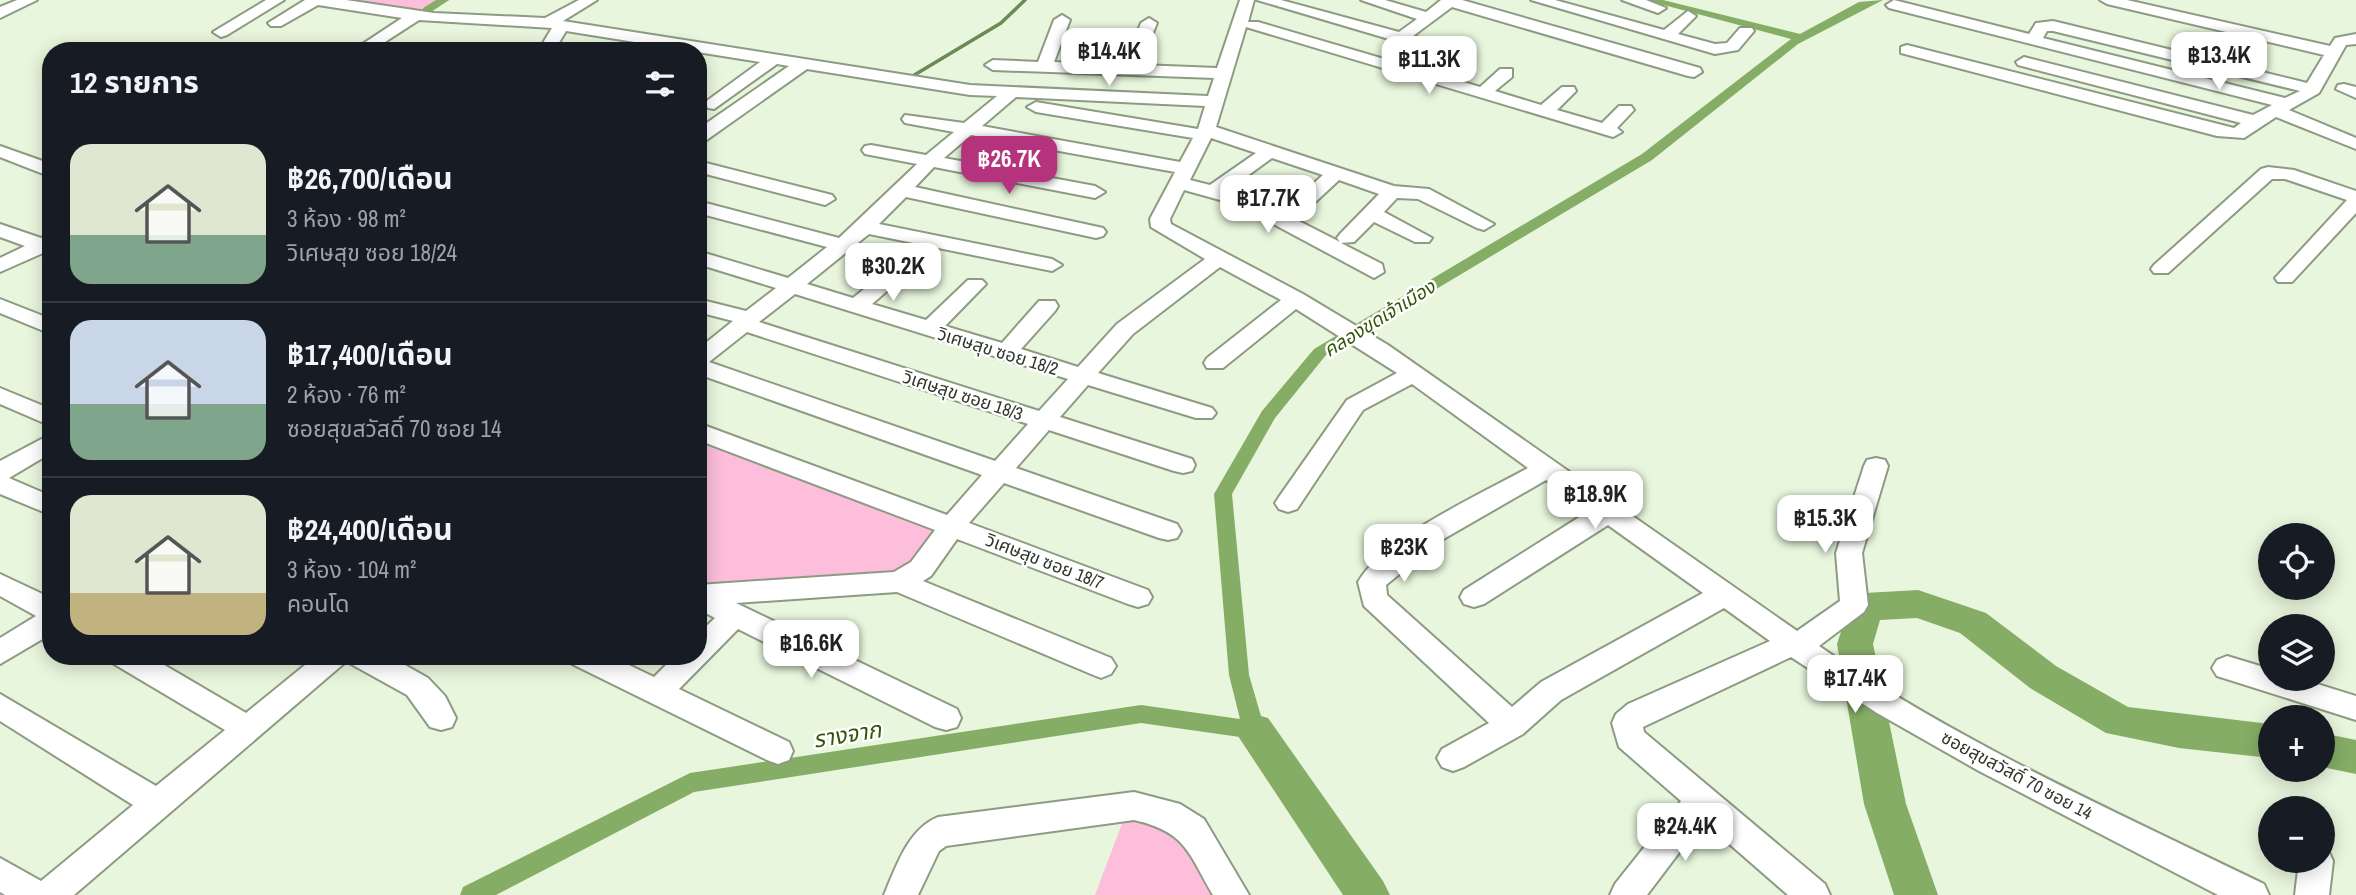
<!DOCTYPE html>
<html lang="th">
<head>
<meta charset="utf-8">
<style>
	:root { --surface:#171b24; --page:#242831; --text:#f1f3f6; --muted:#9ea1a6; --line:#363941; --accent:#b5337d }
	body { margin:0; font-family:"Archivo Narrow","Noto Sans Thai",sans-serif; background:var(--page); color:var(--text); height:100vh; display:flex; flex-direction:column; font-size:26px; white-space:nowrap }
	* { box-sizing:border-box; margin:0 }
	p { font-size:23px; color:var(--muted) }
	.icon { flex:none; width:38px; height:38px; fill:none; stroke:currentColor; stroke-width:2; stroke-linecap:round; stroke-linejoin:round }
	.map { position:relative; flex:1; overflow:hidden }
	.panel { position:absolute; left:42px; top:42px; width:665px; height:623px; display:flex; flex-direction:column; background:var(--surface); border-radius:28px; box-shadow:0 4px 18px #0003 }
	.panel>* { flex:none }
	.controls { position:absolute; left:2258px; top:523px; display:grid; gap:14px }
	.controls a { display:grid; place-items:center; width:77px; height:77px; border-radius:50%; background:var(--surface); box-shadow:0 4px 18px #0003; font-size:35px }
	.price { position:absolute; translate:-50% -60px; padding:0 16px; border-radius:14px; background:#fff; color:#222; font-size:23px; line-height:46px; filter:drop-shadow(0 2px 4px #0008) }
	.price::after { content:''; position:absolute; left:50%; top:42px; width:21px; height:16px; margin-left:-10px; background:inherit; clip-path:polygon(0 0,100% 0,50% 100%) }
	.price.selected { background:var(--accent); color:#fff }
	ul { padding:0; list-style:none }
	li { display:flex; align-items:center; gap:21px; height:175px; padding:0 28px }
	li+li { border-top:2px solid var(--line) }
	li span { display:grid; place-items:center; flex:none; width:196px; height:140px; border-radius:21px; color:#555 }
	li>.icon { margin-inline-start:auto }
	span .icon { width:84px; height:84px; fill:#fffc; stroke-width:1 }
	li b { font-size:30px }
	h2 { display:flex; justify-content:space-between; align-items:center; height:84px; padding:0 28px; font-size:30px }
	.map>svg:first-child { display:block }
	.green { fill:#fcbeda }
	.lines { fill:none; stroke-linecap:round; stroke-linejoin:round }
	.stream { stroke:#6c8a54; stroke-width:3.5 }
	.canal { fill:#86ad65; fill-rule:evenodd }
	.river { fill:#86ad65; fill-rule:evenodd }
	.minor-casing { stroke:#8d9b82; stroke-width:4 }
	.minor { fill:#fff; fill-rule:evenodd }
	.labels { text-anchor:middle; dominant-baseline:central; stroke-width:5; stroke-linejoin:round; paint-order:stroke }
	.street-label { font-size:18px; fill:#31372c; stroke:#fff }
	.water-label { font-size:19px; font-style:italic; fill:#345706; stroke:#fff }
	.near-water-label { font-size:23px; font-style:italic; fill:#345706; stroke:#fff }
</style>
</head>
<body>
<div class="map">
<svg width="2356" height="895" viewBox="0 0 2356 895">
	<rect width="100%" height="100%" fill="#e7f6dc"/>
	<path class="green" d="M338,0h112l-24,14z
		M698,432l255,93 -32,44 -223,26z
		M1126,813l41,7 56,75h-128z"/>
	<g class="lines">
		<path class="stream" d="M911,77l90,-54 24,-23"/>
		<path class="canal" d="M436,0h13l-18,12h-8v-4z
			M1645,0h18l137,34 59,-32 24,-2 -85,44 -146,116 -326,195 -51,63 -43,76 17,181 16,55 -3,6 -8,3 -113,-16 -447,69 -198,103h-36l3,-8 227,-114 451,-68 99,14 -11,-44 -15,-181 48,-83 52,-62 328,-195 149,-115z"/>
		<path class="river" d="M1918,590l68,23 70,53 72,41 142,17v34l-91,-10 -73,-15 -76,-45 -70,-55 -43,-15 -37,2 -7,24 33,160 32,91h-44l-30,-91 -27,-160 15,-47 13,-4z
			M1254,714l14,4 115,163 7,14h-47l-109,-165 6,-12z
			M2322,733l34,7v34l-34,-7z"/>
		<g class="minor-casing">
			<path id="minor" d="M17,0h20l-37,18v-11z
				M266,0h18l-57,35 -6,2 -8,-5z
				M305,0h41l88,13 111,5 34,-18h18l-34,21 407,64 238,11 6,-18 -221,-8 -8,-5 8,-5 45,2 16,-42 8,-5 8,5 -16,42 70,3 17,-42 8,-5 8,5 -17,42 77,3 23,-68h14l-6,22h10l167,49 23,-17h12v6l-20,15 40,12 20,-18h12v8l-17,14 46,14 21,-18h12l2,4 -19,19 45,13 17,-17h12l3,4 -17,18 5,4 -9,5 -367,-110 -30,100 178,59 35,3 65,35 -10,6 -7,-2 -59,-29 -21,-1 -13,14 48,26 -3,4h-14l-41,-20 -20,20 -13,1 41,21 2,8 -10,6 -136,-73 -54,-15 -14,29 1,5 132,70 85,51 409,286 43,-30 -4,-48 28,-87 3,-6 9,-2 9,2 3,6 -26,87 6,52 -4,7 -45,34c137,95 295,165 445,238l5,11h-51l-239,-124 -102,-58 -86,-56 -148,70 1,5 181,152 5,11h-42l-85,-74 -56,74h-37l5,-11 66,-83 -62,-54 -7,-24 4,-9 12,-10 142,-63 -46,-33 -163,92 -38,34 -59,33 -11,4 -11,-4 -5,-9 5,-9 47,-26 -125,-117 -6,-24c25,-44 125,-89 170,-114l-116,-84 -49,26 -66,99 -9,3 -9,-3 -4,-6 4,-6 68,-97 50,-27 -101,-64 -73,59h-16l-3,-5 3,-5 74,-58 -61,-33 -87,67 -35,39 114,35 4,5 -4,5h-16l-108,-33 -28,32 132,42 3,6 -3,6 -9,2 -9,-2 -125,-41 -33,38 161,56 4,7 -4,7 -9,2 -9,-2 -155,-55 -35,40 179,67 4,7 -4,7 -10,3 -10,-3 -171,-65 -26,37 -8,5 188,77 5,8 -5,8 -10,4 -10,-4 -194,-82 -161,11 221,106 4,9 -4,9 -11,3 -11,-3 -197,-98 -59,60 110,53 4,9 -4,9 -11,4 -11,-4 -195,-96 -4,-8h42l44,21 21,-21h23v-22l17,-16 -17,-9v-24l196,-13 17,-10 24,-32 -237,-90v-17l249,92 35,-40 -284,-101v-25l35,-28 -35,-9v-13l48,12 30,-23 -78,-24v-13l90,27 39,-31 -129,-34v-12l141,37 78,-74 -52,-10 -3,-4 3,-4 6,-1 55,10 28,-23 -49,-9 -3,-4 3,-4 59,8 33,-27 -27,-1 -163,-26 -109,77 3,-19 88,-61 -12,-2 -63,45 -6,-1 -3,-4 3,-4 52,-38 -194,-31 -12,20h-16l14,-23 -133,-8 -48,31h-19l50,-33 -84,-13 -37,21h-10l-3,-3zM1016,97l189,9 -7,23 -162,-27 -9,5 9,5 157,26 -13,24 -198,-36zM971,135l204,37 -25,47 1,8 54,32 -88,65 -39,43 -57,-18 34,-38 3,-5 -3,-5h-16l-37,42 -57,-17 37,-38 4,-4 -4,-4h-14l-42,40 -54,-16 38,-33 3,-4 -3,-4h-14l-43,35 -46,-14 62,-50 183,37 10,-6 -10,-6 -173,-35 27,-27 190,41 7,-2 3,-4 -3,-4 -188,-41 19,-20 161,31 10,-6 -10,-6 -151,-28zM1211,138l45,15 -46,32 -20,-5zM1272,158l51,17 -27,24 -3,4 3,4h14l29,-27 40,14 -39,40 -3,4 3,4 -88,-45 -24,-7zM795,294l273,85 -29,32 -280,-89zM747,332l281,92 -33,37 -286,-99zM1546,480l43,31 -125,79 -4,7 4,7 10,3 10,-3 124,-79 95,68 -162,89 -29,25 -125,-112 -1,-10 54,-44z
				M1257,0h24l118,32 18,-13 -56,-19h24l41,12 15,-12h21l238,68 2,4 -8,5 -6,-1 -236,-69 -39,29 31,9v6l-6,2 -34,-10 -11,6 -8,-5 4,-5z
				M1531,0h24l109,30 24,-19 8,5 -18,18 37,10 12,-1 13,-15h12l2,3 -16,19 -23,4z
				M1622,0h24l20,8 -8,5z
				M1894,0l135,34 7,-11 17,-2 254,62 17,-28 -217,-51 -7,-4h27l203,46 5,-8 21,-4v10l-10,1 -27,48 -30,17 67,28v11l-80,-32 -32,21 -27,-2 -316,-83v-6l6,-2 327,83 7,-5 -223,-58 -2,-3 8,-5 229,58 19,-10 -383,-97 -3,-3zM2047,31h6l247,60 -15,7 -242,-60z
				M2344,84l12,3v11l-20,-9 2,-4z
				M0,146l51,18v13l-51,-20z
				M698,161l134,34 3,4 -10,6 -127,-33z
				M2268,167l26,3 62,21v22l-64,69h-14l-3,-4 72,-78 -62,-21h-13l-104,94h-14l-3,-4 3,-4 107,-96z
				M0,224l41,14 10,-3v19l-8,-1 -43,19v-14l25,-12 -25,-9z
				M0,299l51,20v15l-51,-21z
				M0,388l51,21v17l-51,-22z
				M51,434v19l-42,25 42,18v19l-51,-21v-33z
				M0,574l51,24v36l-51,30v-26l36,-22 -36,-20z
				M110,656h39l97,57 70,-57h73l39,22 17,18 11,22 -4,9 -11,3 -11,-3 -23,-32 -56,-31 -3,-4 -274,235h-69l-5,-3v-34l41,23 92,-76 -133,-84v-27l156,92 69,-56 -111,-66z
				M2227,656l43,13v10h31l55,17v24l-139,-44 -5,-8 5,-8z
				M1134,792l46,12 24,15 45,76h-36c-25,-43 -27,-63 -79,-75l-188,26 -7,5 -21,44h-34c12,-28 24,-66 54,-78z
				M2322,848l6,2 5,11 -4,34h-34l4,-34h23z"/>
		</g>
		<use href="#minor" class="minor"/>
	</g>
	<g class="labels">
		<g class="street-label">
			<text transform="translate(998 351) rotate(17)">วิเศษสุข ซอย 18/2</text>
			<text transform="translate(963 395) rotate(18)">วิเศษสุข ซอย 18/3</text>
			<text transform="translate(1045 561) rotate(21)">วิเศษสุข ซอย 18/7</text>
			<text transform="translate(2017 775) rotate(28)">ซอยสุขสวัสดิ์ 70 ซอย 14</text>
		</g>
		<g class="water-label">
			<text transform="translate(1379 318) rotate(-32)">คลองขุดเจ้าเมือง</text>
		</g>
		<g class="near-water-label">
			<text transform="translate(847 734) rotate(-9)">รางจาก</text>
		</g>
	</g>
</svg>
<div class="controls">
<a><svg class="icon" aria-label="locate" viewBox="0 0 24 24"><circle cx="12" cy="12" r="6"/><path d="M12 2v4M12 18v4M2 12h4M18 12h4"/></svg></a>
<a><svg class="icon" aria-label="layers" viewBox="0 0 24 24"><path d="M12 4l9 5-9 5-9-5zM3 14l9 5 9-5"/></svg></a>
<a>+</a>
<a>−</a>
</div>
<b class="price" style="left:1109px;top:88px">฿14.4K</b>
<b class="price" style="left:2219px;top:92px">฿13.4K</b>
<b class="price" style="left:1429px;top:96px">฿11.3K</b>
<b class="price selected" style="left:1009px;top:196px">฿26.7K</b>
<b class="price" style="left:1268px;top:235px">฿17.7K</b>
<b class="price" style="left:893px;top:303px">฿30.2K</b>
<b class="price" style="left:1595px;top:531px">฿18.9K</b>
<b class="price" style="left:1825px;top:555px">฿15.3K</b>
<b class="price" style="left:1404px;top:584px">฿23K</b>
<b class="price" style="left:811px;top:680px">฿16.6K</b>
<b class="price" style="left:1855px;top:715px">฿17.4K</b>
<b class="price" style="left:1685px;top:863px">฿24.4K</b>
<section class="panel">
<h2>12 รายการ<svg class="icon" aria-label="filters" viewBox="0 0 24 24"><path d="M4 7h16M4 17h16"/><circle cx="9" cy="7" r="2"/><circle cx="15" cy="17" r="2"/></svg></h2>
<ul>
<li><span style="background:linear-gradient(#dfe7d0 65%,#7fa58c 0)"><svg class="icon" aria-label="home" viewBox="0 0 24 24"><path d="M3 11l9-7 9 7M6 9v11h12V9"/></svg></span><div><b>฿26,700/เดือน</b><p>3 ห้อง · 98 m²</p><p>วิเศษสุข ซอย 18/24</p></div></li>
<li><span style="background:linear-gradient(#c9d6e8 60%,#7fa58c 0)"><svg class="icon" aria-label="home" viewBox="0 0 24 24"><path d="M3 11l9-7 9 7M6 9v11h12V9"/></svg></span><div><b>฿17,400/เดือน</b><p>2 ห้อง · 76 m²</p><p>ซอยสุขสวัสดิ์ 70 ซอย 14</p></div></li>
<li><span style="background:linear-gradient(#dfe7d0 70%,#c2b280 0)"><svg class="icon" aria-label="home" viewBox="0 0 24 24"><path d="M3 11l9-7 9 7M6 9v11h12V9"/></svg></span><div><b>฿24,400/เดือน</b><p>3 ห้อง · 104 m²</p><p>คอนโด</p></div></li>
</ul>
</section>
</div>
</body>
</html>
